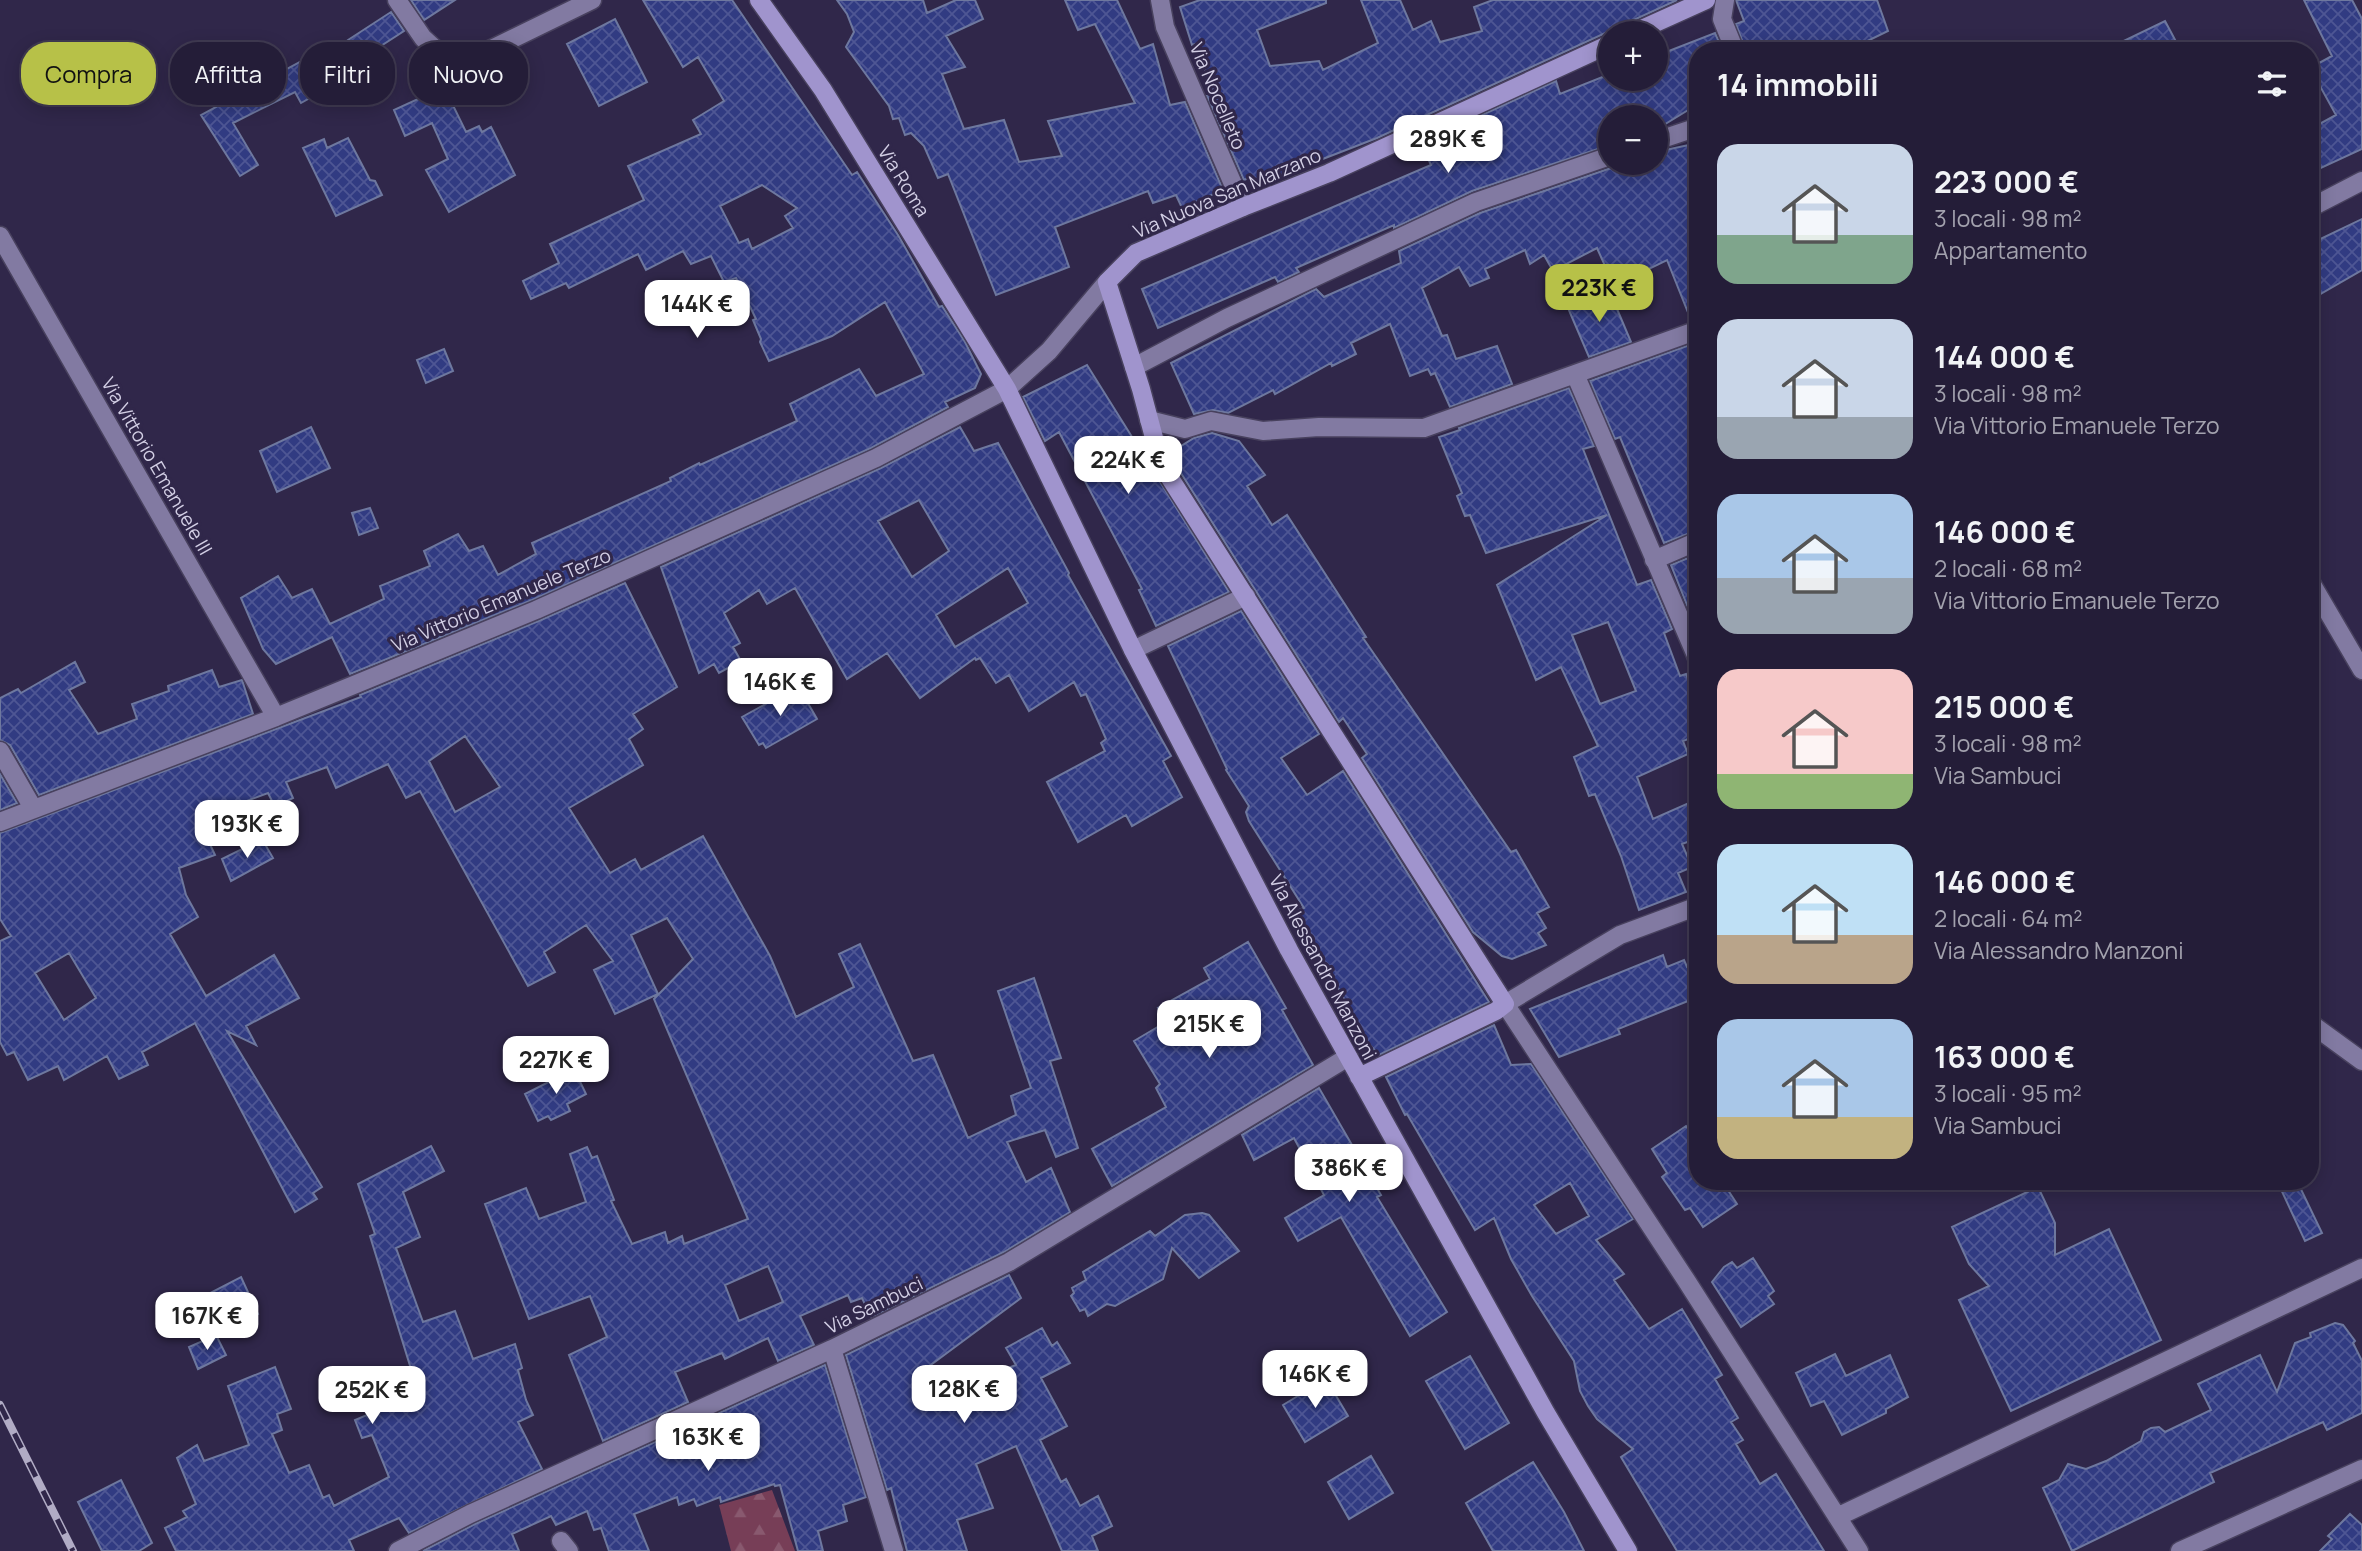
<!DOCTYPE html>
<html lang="it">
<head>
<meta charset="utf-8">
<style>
	:root { --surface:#241d38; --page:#2c2640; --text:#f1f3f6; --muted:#a3a2ae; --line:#413b53; --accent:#b7c148 }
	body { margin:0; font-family:Manrope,sans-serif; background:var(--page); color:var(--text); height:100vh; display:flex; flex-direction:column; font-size:26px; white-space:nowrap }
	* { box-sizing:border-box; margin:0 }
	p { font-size:23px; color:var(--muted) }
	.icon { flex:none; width:38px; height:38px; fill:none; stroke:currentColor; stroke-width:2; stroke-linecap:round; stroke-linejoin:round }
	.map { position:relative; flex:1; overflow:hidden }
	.panel { position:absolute; left:1689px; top:42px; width:630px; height:1148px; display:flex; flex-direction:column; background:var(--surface); border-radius:28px; box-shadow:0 4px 18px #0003,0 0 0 2px var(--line) }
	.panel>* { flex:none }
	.top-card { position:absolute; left:21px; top:42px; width:665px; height:63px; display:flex; gap:14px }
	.tools { position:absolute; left:1598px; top:21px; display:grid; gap:14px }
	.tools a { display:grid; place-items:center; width:70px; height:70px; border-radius:50%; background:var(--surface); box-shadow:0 4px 18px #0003,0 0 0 2px var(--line); font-size:35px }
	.price { position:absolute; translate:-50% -60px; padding:0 16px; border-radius:14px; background:#fff; color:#222; font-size:23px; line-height:46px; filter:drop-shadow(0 2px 4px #0008) }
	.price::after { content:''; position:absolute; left:50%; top:42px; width:21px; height:16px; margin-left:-10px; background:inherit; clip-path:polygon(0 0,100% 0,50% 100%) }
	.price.active { background:var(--accent); color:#111 }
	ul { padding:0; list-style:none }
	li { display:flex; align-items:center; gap:21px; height:175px; padding:0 28px }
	li span { display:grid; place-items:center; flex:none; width:196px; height:140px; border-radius:21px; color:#555 }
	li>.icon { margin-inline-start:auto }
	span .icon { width:84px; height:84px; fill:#fffc; stroke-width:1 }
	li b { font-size:30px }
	h2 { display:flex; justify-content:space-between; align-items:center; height:84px; padding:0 28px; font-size:30px }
	.pill { padding:0 24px; border-radius:28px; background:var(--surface); box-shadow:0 4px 18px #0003,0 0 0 2px var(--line); font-size:24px; line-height:63px }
	.pill.active { background:var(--accent); color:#111 }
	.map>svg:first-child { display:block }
	.forest { fill:url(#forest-firs) }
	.building { fill:url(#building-cross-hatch); stroke:#6e789f; stroke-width:2; fill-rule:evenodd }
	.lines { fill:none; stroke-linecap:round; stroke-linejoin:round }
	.minor-casing { stroke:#48415e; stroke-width:21 }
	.major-casing { stroke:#48415e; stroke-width:21 }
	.minor { stroke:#827aa2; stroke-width:18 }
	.major { stroke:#a094cd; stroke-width:18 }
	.rail-casing { stroke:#b1acc5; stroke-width:8 }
	.rail { stroke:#30274a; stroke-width:5; stroke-dasharray:16; stroke-linecap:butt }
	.labels { text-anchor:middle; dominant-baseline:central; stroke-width:6; stroke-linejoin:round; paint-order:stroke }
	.street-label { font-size:19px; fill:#d2cee4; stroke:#30274a }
</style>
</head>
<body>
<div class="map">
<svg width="2362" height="1551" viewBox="0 0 2362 1551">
	<defs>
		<pattern id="forest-firs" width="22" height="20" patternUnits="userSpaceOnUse" patternTransform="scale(1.75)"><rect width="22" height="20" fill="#773e57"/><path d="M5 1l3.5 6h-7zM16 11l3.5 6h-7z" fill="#89596f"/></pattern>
		<pattern id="building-cross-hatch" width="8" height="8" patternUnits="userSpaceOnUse" patternTransform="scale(1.75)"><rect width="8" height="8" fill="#313b82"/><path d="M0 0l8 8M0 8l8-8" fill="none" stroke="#4e5694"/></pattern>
	</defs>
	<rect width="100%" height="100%" fill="#30274a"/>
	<path class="forest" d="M772,1490l23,61h-64l-12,-46z"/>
	<path class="building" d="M411,0h44l-31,20z
		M643,0h89l120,175 5,-3 41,63 41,72 3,-1 23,36 16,32 -6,14 -30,14 3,5 -77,41 -339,152 -182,74 -18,-37 -56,27 -13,-15 -22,-51 37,-22 14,22 20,-9 18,35 54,-25 -4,-13 50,-20 -6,-15 34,-17 11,17 14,-5 15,29 38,-21 -4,-11 139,-62 -1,-3 29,-15 1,2 97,-44 -7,-17 69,-35 17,27 48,-22 -39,-72 -53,34 -63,25 -9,-19 1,-3 -8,-19 3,-1 -20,-41 -12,4 -13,-26 -20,8 -8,-13 -37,19 -8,-16 -69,34 -3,-5 -35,16 -8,-18 36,-18 -9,-19 94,-44 -16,-34 73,-32 -8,-14 31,-19 -26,-44 -15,10zM762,185l35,23 -12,8 8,12 -41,21 -4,-10 -9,4 -19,-37z
		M837,0h86l4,13 29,-13h19l8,19 -37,17 19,31 -23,7 22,55 40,-9 15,42 43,-6 -14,-35 87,-18 -40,-79 -17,6 -13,-30h52l23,49 13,-5 17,61 15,-3 38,88 -41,18 -6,-13 -23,8 -5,-12 -93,36 14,40 -73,28 -48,-121 -10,4 -14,-32 -13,-13 -6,2 -6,-17 -6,1 -4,-13 -43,-59 8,-15 -7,-18z
		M1200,0h126v3l-69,27 13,36 49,-5 4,9 55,-27 -17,-43h39l13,30 18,-9 9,21 42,-11 -8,-24 19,-7h184l-300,138 -124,48 -4,-8 -5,2 -37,-84 7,-2 -19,-50 -3,1 -12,-38z
		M1736,0h141l11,31 -41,20h-101l-10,-27 8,-3z
		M2304,0h48l10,19v130l-52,24v-44l26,-14 -26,-47 22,-12z
		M391,12l13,19 -45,29 -11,-20z
		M615,19l32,63 -48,24 -32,-62z
		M2165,21l16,30h-78z
		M1715,33l8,18h-25v53l-41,25h-1v-12h-46v28l-138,46 -78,37v-3l-98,43 3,4 -21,10 -3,-5 -117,51 -16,-39 289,-124 -10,-22 135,-62 4,13 50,-20v5h46v-23z
		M309,57l19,31 -27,15 -6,-11 -62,31 25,42 -18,11 -39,-61z
		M444,87l22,45 13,-6 3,6 9,-5 24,48 -66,37 -23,-42 22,-11 -16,-36 -27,13 -11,-26z
		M348,138l22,42 5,1 7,14 -46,21 -33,-68 21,-9 3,9z
		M1698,143v176l-7,1 -24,-60 -53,26 -17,-38 -44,23 -9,-16 -14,9 -5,-14 -40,19 4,9 -19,8 -11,-19 -37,21 20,48 5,-1 9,24 41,-13 15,38 -62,23 -15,-34 -4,2 -3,-6 -18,7 -20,-52 -39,19 5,11 -24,12 -1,-3 -56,31 -2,-4 -45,23 -15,-3 -19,4 -23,-51 145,-74 8,8 77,-34 -2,-12 81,-38 134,-46 5,-4h37v-11z
		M2362,219v51l-52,30v-56z
		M1609,290l22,52 -42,15 -21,-49z
		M1698,342v188l-34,13 -44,-106 -5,2 -25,-58z
		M444,349l9,22 -27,12 -9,-23z
		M1087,365l142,227 -73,34 -17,-36 3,-1 -83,-157 -14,9 -22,-44z
		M1569,388l25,58 -11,3 54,136 14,-5 21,49 -8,4 16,43 6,-2 12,31v30l-15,6 5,13 -51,23 16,42 45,-20v27l-7,3 4,10 -13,5 10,23 -14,6 8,19 -47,18 -18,-54 -26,-62 -6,2 -15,-39 24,-11 -37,-79 -25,13 -39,-95 110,-70 -121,38 -16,-38 -5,1 -8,-20 5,-3 -23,-56 21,-7 -1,-2zM1608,622l28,69 -36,13 -28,-69z
		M311,427l19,41 -53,24 -17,-41z
		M960,427l14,24 24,-8 71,130 -1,2 103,181 -8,5 19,36 -50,29 -6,-11 -48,27 -31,-60 58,-31 -4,-8 5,-4 -20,-45 -5,2 -7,-14 -45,29 -20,-36 -13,8 -16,-25 -4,2 -1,-2 -55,40 -33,-45 -40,26 -52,-91 -28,16 -8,-14 -35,23 16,30 -7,4 8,14 -22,12 -5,-9 -15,9 -38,-106 220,-99zM919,500l30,51 -37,26 -34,-56zM1008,568l20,35 -73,44 -19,-32z
		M1212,433l27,8 26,34 -18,11 25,39 15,-10 79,122 -3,1 148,214 5,-2 33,57 -12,6 9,15 -8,5 8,12 -34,14 -10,-3 -29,-24 -111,-174 5,-4 -24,-36 -4,4 -167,-263 -2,-6 24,-15z
		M370,508l8,20 -19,7 -7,-22z
		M1698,554v64l-5,2 -22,-55z
		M625,583l52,104 -44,27 10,15 -14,10 14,26 -74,43 41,65 25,-14 6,11 62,-34 67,120 26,61 58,-30 -15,-33 21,-10 53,117 20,-6 35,83 48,-23 -5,-19 20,-8 -33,-97 36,-13 27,80 -11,3 28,87 -22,9 -11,-27 -38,12 19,40 25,-14 19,44 -66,40 -133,65 -9,-19 -11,4 -3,-7 -48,21 14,29 -36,16 -10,-23 -43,21 -3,-6 -47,19 13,30 -85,39 -34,-86 38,-18 -17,-41 -61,23 -44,-115 41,-16 13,31 47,-17 -16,-48 17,-7 5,11 5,-2 17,44 -3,1 21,43 33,-12 3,11 14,-7 2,8 64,-25 -94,-220 39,-40 -26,-41 -36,17 27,59 -43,20 -21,-44 19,-9 -27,-36 -42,27 11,20 -27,14 -108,-195 -14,7 -18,-34 -52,24 -9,-21 -41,15 7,16 -18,9 -7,-14 -70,26 17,36 -36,13 7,27 12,22 -28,17 36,62 68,-41 25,43 -53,28 10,19 -29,-14 95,156 -9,6 4,6 -22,13 -100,-189 -53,29 6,13 -29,14 -12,-23 -43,24 -6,-14 -30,14 -14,-28 -7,3 -7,-13v-101l11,-5 -11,-17v-86l361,-136 -1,-2 181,-75zM465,736l35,51 -45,25 -26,-51zM69,953l27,45 -32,22 -29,-47zM768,1266l15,36 -44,19 -14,-36z
		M1241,611l78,123 -38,24 26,37 36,-24 146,231 -110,53 -10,-11 -49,-89 -27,-43 11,-4 -55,-87 -3,-9 3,-6 -23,-36 1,-1 -59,-123z
		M75,662l10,20 -16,8 29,44 39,-15 -5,-15 37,-13 -1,-5 44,-16 7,17 23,-7 11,34 -214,81 -29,-50 -10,-5v-42l18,-9 3,4z
		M798,686l19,33 -51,29 -3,-5 -4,2 -17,-28z
		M0,774l17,29 -17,7z
		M262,839l11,19 -42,23 -9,-22z
		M1248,942l38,66 -4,2 31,55 -201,121 -20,-37 74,-42 -10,-19 4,-4 -26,-43 32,-19 -8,-14 52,-29 -6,-11z
		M1663,955l4,12 17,-7 3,7 11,-4v34l-80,32 2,5 -61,23 -29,-48z
		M1494,1025l17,40 20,-1 102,155 -37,21 28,34 -10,6 35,49 33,-20 40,66 -7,4 23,39 -7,4 12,18 -7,4 24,40 16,-10 48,77h-147l-56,-94 12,-8 -36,-30 -9,-13 -8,-15 -6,-30 -42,-65 -21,-37 -17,-41 -19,12 -68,-116 -2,1 -19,-38zM1570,1183l19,33 -33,18 -22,-29z
		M574,1069l12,25 -19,10 3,7 -19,9 -3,-4 -10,5 -13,-27z
		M1319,1088l62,107 -4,2 70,115 -37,24 -69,-119 -43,24 -13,-23 39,-23 -30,-57 -40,22 -12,-25z
		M1686,1126l12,16v39h24l15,23 -34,23 -13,-19 -5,2 -23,-33 5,-4 -15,-24z
		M431,1146l13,25 -41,21 17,45 -24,11 27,74 32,-11 18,48 42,-15 7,24 -4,2 8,30 7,15 -15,7 24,47 -133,64 -10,-15 -50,22 5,11h-178l-11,-23 22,-11 -4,-6 13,-7 -19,-46 20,-13 7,16 45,-16 -21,-59 47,-19 16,42 -14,5 5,16 -10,4 17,39 20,-8 14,33 6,-3 5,11 55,-29 -17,-42 -10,3 -7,-18 31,-13 -5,-12 34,-13 -45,-146 5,-2 -17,-50z
		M2282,1181h15l25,52 -17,8 -27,-58z
		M2038,1187l17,36v32l54,-26 52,111 -150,71 -52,-111 30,-14 -20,-22 -17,-37z
		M1202,1213l7,2 30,36 -40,27 -27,-30 -9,31 -48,27 -8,-2 -19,12 -3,-7 -5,2 -9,-15 3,-3 -2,-5 14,-8 -3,-8 67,-41 5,5 30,-21z
		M1753,1258l21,33 -6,5 6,8 -33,23 -29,-45 12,-15 8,-5 5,6z
		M1009,1275l12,23 -97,72 12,18 30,-17 5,11 45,-17 -10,-17 36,-20 10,18 5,-4 13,21 -29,15 26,48 -27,14 21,42 5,-3 14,27 18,-10 14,30 -20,10 6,15h-36l-46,-105 -40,18 17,44 -36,12 10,31h-60l-16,-63 -4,2 -41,-135z
		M241,1277l17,37 -52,24 -15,-35z
		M2335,1323l8,2 12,16 -2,2 9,18v52l-35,17 -4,-8 -113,51 4,9 -142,69 -29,-63 16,-8 9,-16 18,5 20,-8 35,-20 3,-9 7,-4 8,-1 6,5 46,-22 -13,-26 62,-29 17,37 18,-49 16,-6 -1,-4z
		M216,1335l10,20 -28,14 -9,-22z
		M1835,1354l11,22 44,-21 18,42 -22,12v4l-44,22 -18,-34 -13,5 -15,-33z
		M1470,1356l39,67 -44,26 -39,-68z
		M825,1365l41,132 -23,8 4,16 -29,10 5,20h-25l-18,-66 -5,1 -1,-2 -53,18 -1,-5 -23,9 -3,-7 -15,6 -2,-8 -43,17 15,37h-40l-8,-23 -7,2 -7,-19 -31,14 -5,-9 -39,18 7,17h-96l52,-27z
		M1326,1379l22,37 -43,26 -22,-37z
		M1371,1456l22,37 -44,26 -21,-37z
		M1533,1462l31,50 20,39h-91l-27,-48z
		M121,1480l31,63 -13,8h-37l-24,-49z
		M2350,1514l12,11v26h-42l12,-12 -4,-3z"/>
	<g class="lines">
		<g class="minor-casing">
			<path id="minor" d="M397,0l26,38 24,22 18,2 127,-62
				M1160,0l5,27 78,180
				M1725,0l-3,19 13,32
				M1656,141l42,-14
				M2310,208l52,-27
				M0,236l276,481
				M1134,367l93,-49 249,-116 134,-46
				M1575,374l123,286
				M1149,420l36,9 26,-8 52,10 56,-4 105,1 274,-98
				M1654,560l44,-19
				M2310,581l52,89
				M1133,650l113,-54
				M0,751l33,57
				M0,822l276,-105 260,-107 340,-152 131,-69 42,-38 58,-69
				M1698,906l-78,29 -115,69 181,276 173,271
				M2310,1023l52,38
				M832,1349l62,202
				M1837,1517l525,-249
				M561,1541l8,10
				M398,1551l72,-37 362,-165 177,-87 339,-205
				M2180,1551l182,-82"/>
		</g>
		<g class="major-casing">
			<path id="major" d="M759,0l64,90 184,299 126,261 156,300 257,463 82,138
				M1633,33l73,-33
				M1359,1077l137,-66 9,-7 -344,-540 -20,-75 -34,-107 29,-29 107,-46 86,-34 281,-129"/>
		</g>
		<use href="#minor" class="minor"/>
		<use href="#major" class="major"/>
		<g class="rail-casing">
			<path id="rail" d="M0,1405l73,146"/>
		</g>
		<use href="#rail" class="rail"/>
	</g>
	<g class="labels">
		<g class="street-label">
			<text transform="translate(1218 96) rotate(67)">Via Nocelleto</text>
			<text transform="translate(904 181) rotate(58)">Via Roma</text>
			<text transform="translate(1227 193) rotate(-23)">Via Nuova San Marzano</text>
			<text transform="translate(157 466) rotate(60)">Via Vittorio Emanuele III</text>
			<text transform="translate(501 600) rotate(-23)">Via Vittorio Emanuele Terzo</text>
			<text transform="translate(1323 967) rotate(62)">Via Alessandro Manzoni</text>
			<text transform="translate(874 1305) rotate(-26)">Via Sambuci</text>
		</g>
	</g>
</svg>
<div class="tools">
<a>+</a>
<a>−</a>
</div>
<b class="price" style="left:1448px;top:175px">289K €</b>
<b class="price active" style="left:1599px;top:324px">223K €</b>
<b class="price" style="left:697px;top:340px">144K €</b>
<b class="price" style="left:1128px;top:496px">224K €</b>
<b class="price" style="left:780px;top:718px">146K €</b>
<b class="price" style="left:247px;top:860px">193K €</b>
<b class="price" style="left:1209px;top:1060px">215K €</b>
<b class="price" style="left:556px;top:1096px">227K €</b>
<b class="price" style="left:1349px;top:1204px">386K €</b>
<b class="price" style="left:207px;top:1352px">167K €</b>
<b class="price" style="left:1315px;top:1410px">146K €</b>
<b class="price" style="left:964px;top:1425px">128K €</b>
<b class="price" style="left:372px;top:1426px">252K €</b>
<b class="price" style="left:708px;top:1473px">163K €</b>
<div class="top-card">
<a class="pill active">Compra</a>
<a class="pill">Affitta</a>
<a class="pill">Filtri</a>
<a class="pill">Nuovo</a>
</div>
<section class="panel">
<h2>14 immobili<svg class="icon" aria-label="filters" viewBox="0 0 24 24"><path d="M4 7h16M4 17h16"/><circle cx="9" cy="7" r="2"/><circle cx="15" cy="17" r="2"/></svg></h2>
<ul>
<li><span style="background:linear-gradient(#c9d6e8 65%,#7fa58c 0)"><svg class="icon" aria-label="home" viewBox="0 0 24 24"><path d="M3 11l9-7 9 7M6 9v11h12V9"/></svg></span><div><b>223 000 €</b><p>3 locali · 98 m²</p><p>Appartamento</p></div></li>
<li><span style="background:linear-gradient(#c9d6e8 70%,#9aa5b1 0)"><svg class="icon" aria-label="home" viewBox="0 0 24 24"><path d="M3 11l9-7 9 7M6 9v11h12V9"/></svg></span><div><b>144 000 €</b><p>3 locali · 98 m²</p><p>Via Vittorio Emanuele Terzo</p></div></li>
<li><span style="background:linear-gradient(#a9c7e8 60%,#9aa5b1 0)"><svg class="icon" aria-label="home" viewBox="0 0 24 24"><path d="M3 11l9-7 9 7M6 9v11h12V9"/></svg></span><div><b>146 000 €</b><p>2 locali · 68 m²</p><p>Via Vittorio Emanuele Terzo</p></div></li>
<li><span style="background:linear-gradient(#f6c9c9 75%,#8fb573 0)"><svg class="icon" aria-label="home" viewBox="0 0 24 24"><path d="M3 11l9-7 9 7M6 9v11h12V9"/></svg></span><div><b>215 000 €</b><p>3 locali · 98 m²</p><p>Via Sambuci</p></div></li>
<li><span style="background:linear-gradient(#bfe0f5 65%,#b9a48a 0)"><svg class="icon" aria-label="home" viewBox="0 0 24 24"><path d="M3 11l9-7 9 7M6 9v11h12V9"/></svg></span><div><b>146 000 €</b><p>2 locali · 64 m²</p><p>Via Alessandro Manzoni</p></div></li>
<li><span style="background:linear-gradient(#a9c7e8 70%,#c2b280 0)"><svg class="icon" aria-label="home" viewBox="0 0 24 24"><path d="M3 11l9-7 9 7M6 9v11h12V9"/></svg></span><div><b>163 000 €</b><p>3 locali · 95 m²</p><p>Via Sambuci</p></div></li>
</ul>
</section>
</div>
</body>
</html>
